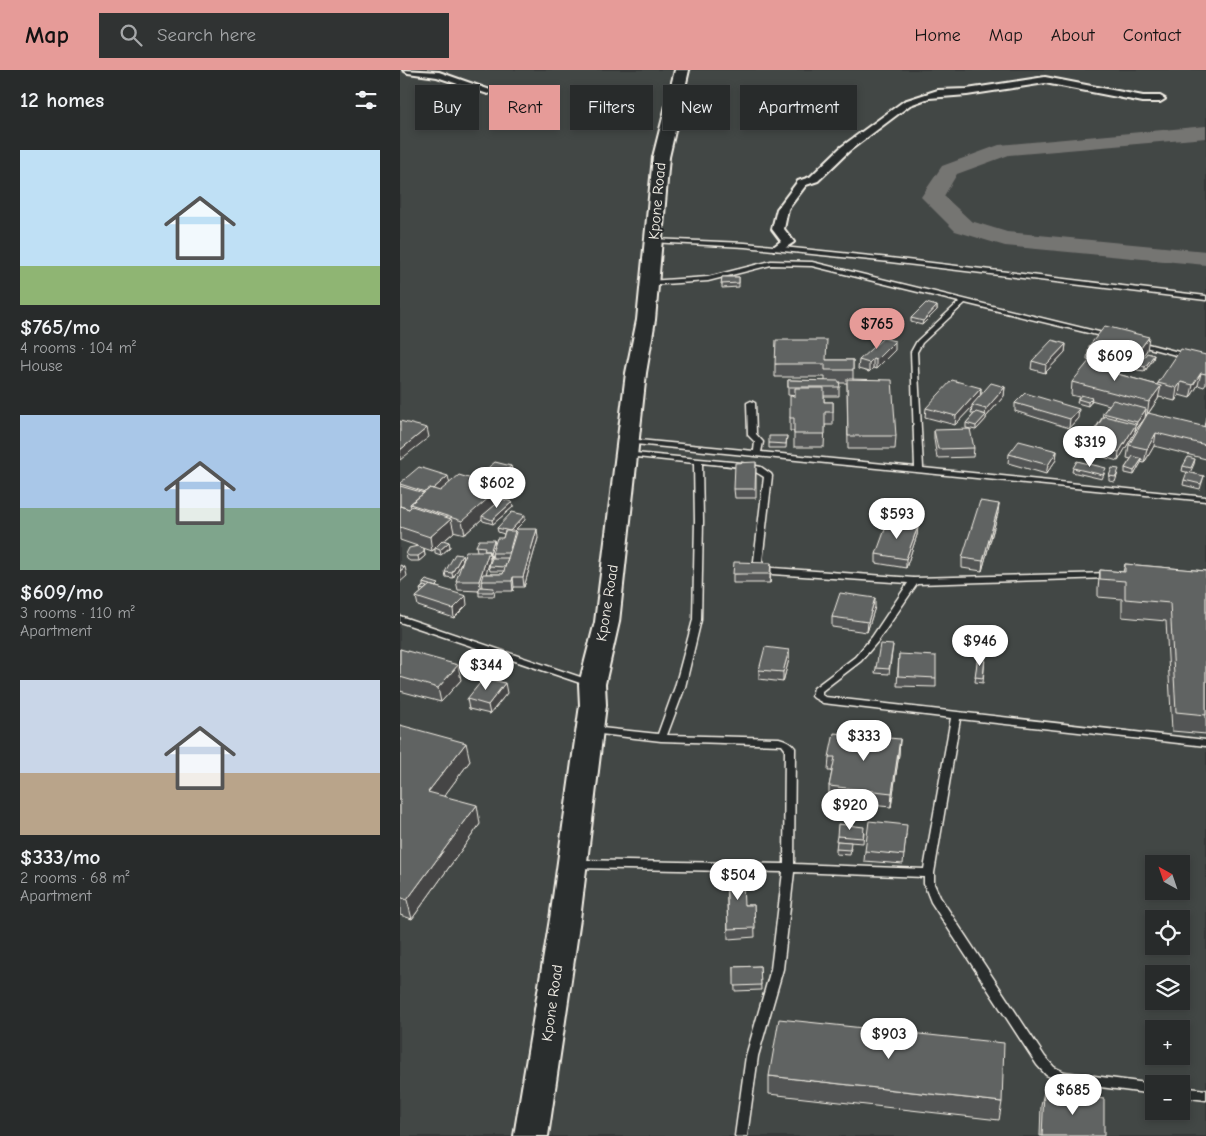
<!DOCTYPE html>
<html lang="en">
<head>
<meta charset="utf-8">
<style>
	:root { --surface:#282b2b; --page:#303333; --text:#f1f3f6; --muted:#a5a7a9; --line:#444747; --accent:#e69b98 }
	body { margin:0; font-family:"Comic Neue",sans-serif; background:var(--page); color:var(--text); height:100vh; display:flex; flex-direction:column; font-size:19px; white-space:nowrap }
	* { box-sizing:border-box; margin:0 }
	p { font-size:16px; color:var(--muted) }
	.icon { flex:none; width:28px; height:28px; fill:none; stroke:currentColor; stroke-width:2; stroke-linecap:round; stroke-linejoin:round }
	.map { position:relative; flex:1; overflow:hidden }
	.side { display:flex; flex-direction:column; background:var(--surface); width:400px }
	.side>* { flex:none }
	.banner { position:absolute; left:15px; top:15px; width:475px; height:45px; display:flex; gap:10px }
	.needle { width:32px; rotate:320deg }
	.controls { position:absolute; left:745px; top:785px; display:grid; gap:10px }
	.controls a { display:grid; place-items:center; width:45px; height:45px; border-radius:0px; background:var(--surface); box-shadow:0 2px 8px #0003,0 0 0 1px var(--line); font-size:25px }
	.price { position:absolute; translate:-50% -42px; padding:0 11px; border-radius:18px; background:#fff; color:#222; font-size:16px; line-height:32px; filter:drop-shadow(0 1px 2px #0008) }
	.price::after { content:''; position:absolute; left:50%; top:30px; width:15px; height:11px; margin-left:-8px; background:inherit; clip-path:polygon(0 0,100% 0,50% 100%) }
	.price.selected { background:var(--accent); color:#111 }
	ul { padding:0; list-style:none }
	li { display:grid; align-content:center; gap:10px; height:265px; padding:0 20px }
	li span { display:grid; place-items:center; height:155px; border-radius:0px; color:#555 }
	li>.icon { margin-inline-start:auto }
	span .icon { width:90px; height:90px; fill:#fffc; stroke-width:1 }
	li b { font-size:21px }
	h2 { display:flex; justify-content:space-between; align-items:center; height:60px; padding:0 20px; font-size:21px }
	.pill { padding:0 18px; border-radius:0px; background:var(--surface); box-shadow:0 2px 8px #0003,0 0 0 1px var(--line); font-size:18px; line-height:45px }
	.pill.selected { background:var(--accent); color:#111 }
	header { display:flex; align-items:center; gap:30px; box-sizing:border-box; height:70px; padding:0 25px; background:var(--accent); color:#111 }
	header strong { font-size:24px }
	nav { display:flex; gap:28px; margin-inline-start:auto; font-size:18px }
	.search { width:350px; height:45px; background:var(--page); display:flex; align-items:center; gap:12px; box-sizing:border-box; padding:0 18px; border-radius:0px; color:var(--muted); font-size:19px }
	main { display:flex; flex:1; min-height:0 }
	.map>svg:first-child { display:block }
	.built { fill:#434645; fill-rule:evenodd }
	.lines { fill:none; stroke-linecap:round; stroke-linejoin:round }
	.river { fill:#757572; fill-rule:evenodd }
	.lane-casing { stroke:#f4f1e8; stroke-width:3 }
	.street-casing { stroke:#f4f1e8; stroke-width:4 }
	.secondary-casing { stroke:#f4f1e8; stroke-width:4 }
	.lane { fill:#2a2d2e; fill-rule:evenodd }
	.street { fill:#2a2d2e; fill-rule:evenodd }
	.secondary { fill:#2a2d2e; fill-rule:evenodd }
	.wall { fill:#535554; stroke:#f4f1e8; fill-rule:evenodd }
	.shaded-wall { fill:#444545; stroke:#f4f1e8 }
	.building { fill:#616362; stroke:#f4f1e8 }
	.labels { text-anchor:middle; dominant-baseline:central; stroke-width:4; stroke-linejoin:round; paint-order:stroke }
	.street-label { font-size:15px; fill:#f4f1e8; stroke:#2a2d2e }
</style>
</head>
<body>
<header>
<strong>Map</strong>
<div class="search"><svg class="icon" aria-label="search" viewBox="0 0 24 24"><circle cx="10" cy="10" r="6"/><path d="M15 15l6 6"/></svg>Search here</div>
<nav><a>Home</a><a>Map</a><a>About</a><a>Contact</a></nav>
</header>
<main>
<section class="side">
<h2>12 homes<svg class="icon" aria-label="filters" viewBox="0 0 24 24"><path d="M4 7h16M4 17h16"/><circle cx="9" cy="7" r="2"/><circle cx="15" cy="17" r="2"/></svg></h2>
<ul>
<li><span style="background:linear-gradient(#bfe0f5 75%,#8fb573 0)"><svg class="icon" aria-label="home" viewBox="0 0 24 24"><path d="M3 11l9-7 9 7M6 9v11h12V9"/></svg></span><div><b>$765/mo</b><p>4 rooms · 104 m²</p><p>House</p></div></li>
<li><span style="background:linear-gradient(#a9c7e8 60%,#7fa58c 0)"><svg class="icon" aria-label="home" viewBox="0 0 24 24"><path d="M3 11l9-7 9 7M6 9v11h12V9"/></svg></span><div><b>$609/mo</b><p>3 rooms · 110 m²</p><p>Apartment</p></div></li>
<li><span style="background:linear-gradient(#c9d6e8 60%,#b9a48a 0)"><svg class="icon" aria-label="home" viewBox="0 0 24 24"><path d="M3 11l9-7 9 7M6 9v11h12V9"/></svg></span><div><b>$333/mo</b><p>2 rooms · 68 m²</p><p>Apartment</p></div></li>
</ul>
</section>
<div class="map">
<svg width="806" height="1066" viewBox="0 0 806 1066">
	<rect width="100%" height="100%" fill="#363939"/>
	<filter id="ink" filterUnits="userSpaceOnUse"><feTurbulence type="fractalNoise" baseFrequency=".02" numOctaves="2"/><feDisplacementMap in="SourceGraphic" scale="10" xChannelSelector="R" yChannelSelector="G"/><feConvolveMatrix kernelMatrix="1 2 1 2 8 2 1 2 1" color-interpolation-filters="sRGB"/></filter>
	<g filter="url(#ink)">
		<path class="built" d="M0,0h806v1066h-806zM754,794h27v27h-27zM754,849h27v27h-27zM754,904h27v27h-27zM754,959h27v27h-27zM754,1014h27v27h-27z"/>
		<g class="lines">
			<path class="river" d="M806,56v12l-197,17 -52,19 -13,22 27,25 36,11 199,19v14l-201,-19 -50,-15 -34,-34 21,-31 57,-21z"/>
			<g class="lane-casing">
				<path id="lane" d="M253,169l92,4 145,15 316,38v4l-316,-38 -145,-15 -94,-5 -1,-1z
					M371,191l41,1 299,73v2l-2,1 -144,-35 -43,40 -5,9 6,116 283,29v4l-581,-58 -1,-2 4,-2 126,12 1,-9 -7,-7 -1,-32 4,-2 4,2 1,31 7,8 -2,10 154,15 -4,-115 6,-11 42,-39 -147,-36 -41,-1 -63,16 -59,4 -3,-2 3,-2 59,-4z
					M736,271l70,18v4l-72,-19 -1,-1z
					M224,382l118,11 19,4 10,7 1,2 -10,85 3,5 8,2 141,10 199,-5 1,2 -4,3 -193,6 -39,57 -17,20 -39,30v4l3,2 381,43v6l-246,-27 -26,154v11l6,13 105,160 9,10 10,5 90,12v10l-92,-12 -16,-7 -9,-10 -106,-163 -7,-18v-7l-130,-5 -11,97 -25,87 -11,80h-12l11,-80 25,-87 12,-97 -208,-4 -4,-1 -1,-3 1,-3 4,-1 209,4 1,-115 -3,-4 -121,-4 -69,-8 -3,-1 -2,-2 2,-2 3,-1 66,7 17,-47 18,-67 2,-99 -1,-58 -67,-7h-3l-1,-2zM302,393c21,3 44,1 62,14l-10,84 5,9 13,4 136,9 -36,54 -17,20 -41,31 -2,8 2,2 9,5 128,15 -27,151 -130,-5 1,-116c-4,-6 -9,-8 -16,-10l-112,-3 18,-48 16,-67 2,-99z
					M0,546l192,65 2,2 -5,3 -3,-1 -186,-63z
					M781,1017l25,3v10l-25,-3z"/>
			</g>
			<g class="street-casing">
				<path id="street" d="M3,0l36,2 54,19 -5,3 -51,-17 -29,-4z
					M645,7l98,19h17l5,3 -5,3h-17l-98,-19 -78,12 -38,3 -19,7 -61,46 -31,30 -12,4 -18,24 -4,20 10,13 -12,8h-8l-2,-2 9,-7 -9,-12 5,-20 21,-28 12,-4 31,-30 63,-46 34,-11 29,-1z"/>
			</g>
			<g class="secondary-casing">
				<path id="secondary" d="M275,0h14l-20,87 -14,163 -9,53 -27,249 -14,62 1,21 -26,214 -32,217h-34l36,-217 30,-214 -1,-21 16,-62 31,-249 11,-53 16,-163z"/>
			</g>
			<use href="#lane" class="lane"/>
			<use href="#street" class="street"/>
			<use href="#secondary" class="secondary"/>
		</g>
		<path class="wall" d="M322,207h17v10l-17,1z
			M537,236v4l-15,15 -11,-3v-4z
			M666,274l-1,8 -20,21 -14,-4 1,-8z
			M689,276l58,4 -15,20 -45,-11z
			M495,280l-19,19 -3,-1 -4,4 -11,-3 1,-9z
			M754,285l-1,4 -8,12 -8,-1 1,-5z
			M806,285v29l-2,3 -6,-2 -8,13 -11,-3 -4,6 -16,-4 -1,2 -10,15 56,13 2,-10v42l-52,-13 -10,17 -3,-1 -7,13 -9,-2v-5l6,-9 -4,-1 2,-13 18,-30h-2v3l-10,13 -17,30 -33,-9 1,-9 16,-25 1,-5 6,-8 -18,-5v2l-3,4 -11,-3 1,-4 1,-2 -8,-2 1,-13 42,-9 43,12 1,-2z
			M426,290h27v19l43,57 -1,13h-47l-1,-66h-8v13h-15v6h9v23h-8l-1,22h-30v-16h-4v-13l5,-22 -7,-1v-15l37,1v-4h-50v-13z
			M605,317l-1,9 -18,21v2l-10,11 -10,-2v-5l8,-9h-3l1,-7 -17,18 -30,-8 1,-9 55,-20v7z
			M615,333l63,15 -9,10 -54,-17z
			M534,360l40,18 -1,9 -36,1 -3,-19z
			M387,366l-1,12h-17v-5z
			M657,381l-1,9 -10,14 -38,-11 1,-9z
			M795,389l-1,5 -4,9 -8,-2 1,-5z
			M356,392v36h-21l-1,-9z
			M111,396l2,9 -3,2 4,2 1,4 -7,6 -5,-2v-3l-6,6 3,11 12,1 1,5 -20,17 -10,-3 -1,-2 -17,15 -12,-3 1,1 -10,9 5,1 1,5 -9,8 -6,-2v-4l-3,2 -32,-11v-57h50l29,-1 -1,-6z
			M673,398l32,4 -3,7 -30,-7z
			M718,403l-3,9 -6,-1v-5z
			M804,406l-4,13 -17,-4 1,-5z
			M598,443l-16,58 -20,-3v-10z
			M125,450l-11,11 24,7 -14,49h-10l-1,4h-18l-1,5h-15v-5l-21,-1 -2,-9 21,-30 -1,-5 19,-3 8,-5 1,-4 -6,-2 -1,-4zM92,484l1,4 -4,8 1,5h14l-1,3h-17l4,-14v-2h1z
			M518,456l-1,9 -11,33 -30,-5v-9z
			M24,479l1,7 -6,5h-9l-3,-2 -1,-5z
			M62,485l1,5 -10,18 -7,-1 -1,-5z
			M725,494l81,7v163l-34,-3 -6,-110 -44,-4v-18l-24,-2v-9l2,-18 23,2z
			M371,502l-1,11h-37v-9z
			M23,513l17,5 27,17 -13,13 -36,-12 -2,-9 5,-4 -1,-4 3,-3z
			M475,537l-8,25 -35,-5v-10z
			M493,575l-4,29 -14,-1 1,-5z
			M0,579l61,31 -20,22 -41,-11z
			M389,580v9l-6,23 -24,-3v-9z
			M499,584l37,24v9l-39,-1z
			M578,586l7,1 -2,26 -8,-1z
			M107,623l-17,21 -21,-5 -2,-10z
			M0,655l70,36 -26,35 36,28 -68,95 -12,-4z
			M500,669l-1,15 -8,53 -62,-6v-15l3,-15h-4l1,-14z
			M464,762l-1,11 -27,-2 1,-5z
			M506,764l-3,30 -39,-3 1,-10z
			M451,777l-1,8 -14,-1v-5z
			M326,796l18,39h10l1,32 -27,2z
			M360,896l1,24 -26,1 -1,-24z
			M369,1006l233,26 -3,18 -230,-26z
			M644,1022l60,44h-64l1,-30z"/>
		<path class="shaded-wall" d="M537,236v4l-15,15 1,-4z
			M749,267l-2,13 -15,20 2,-13z
			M495,271v9l-19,19v-9z
			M666,274l-1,8 -20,21 1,-8z
			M754,285l-1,4 -8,12v-4z
			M473,289v9l-4,4v-9z
			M801,303l-3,12 -8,13 3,-13z
			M781,312l-2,13 -4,6 2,-13z
			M761,316l-3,13 -11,16 2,-13z
			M605,317l-1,9 -18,21v2l-10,11v-4l9,-10 1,-7z
			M581,318l-1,9 -8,8v2l-17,18 1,-9z
			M692,328l-1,4 -3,4v-4z
			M679,339l-1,9 -9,10 1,-9z
			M746,339l-1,9 -10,13 2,-9z
			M736,354l-1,8 -17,29 1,-9z
			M27,358l2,9 -29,23v-10z
			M756,363l-2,13 -10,17 3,-14z
			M657,381l-1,9 -10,14 2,-9z
			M742,389l-1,4 -7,12v-4z
			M111,396l2,9 -9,8h-1v1l-7,6 -1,-9z
			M48,406l2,9 -20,17 -2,-9z
			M114,409l1,4 -7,6v-5z
			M88,414l2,13 8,-7 2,13 -18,13v3l-17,15 -3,-13z
			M112,432l1,5 -20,17 -1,-4z
			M599,434l-1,9 -16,58 1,-10z
			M125,445v5l-15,15v-4z
			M51,449l3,13 -22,19 -2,-14z
			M518,456l-1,9 -11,33v-9z
			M137,459l1,9 -14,49 -1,-10z
			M94,470l1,4 -4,14 -1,-5z
			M49,472l1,5 -9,8 -1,-5z
			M24,479l1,7 -6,5 -1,-5z
			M89,481l1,9 -6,21h-3l1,6 -1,4 -2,-10z
			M62,485l1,5 -10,18 -1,-5z
			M371,493v9l-1,11v-9z
			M5,497l2,9 -7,6v-11z
			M113,507l1,10 -1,4 -1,-10z
			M66,526l1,9 -13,13 -1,-9z
			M475,528v9l-8,25 1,-10z
			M389,580v9l-6,23v-10z
			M58,595l3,15 -20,22 -3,-14z
			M105,613l2,10 -17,21 -2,-9z
			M500,669l-1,15 -8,53 1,-14z
			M66,673l4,18 -37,50 -5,-19z
			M77,735l3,19 -68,95 -5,-19z"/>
		<path class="building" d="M322,207h17v6l-18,1z
			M526,233l11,3 -14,15 -12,-3z
			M705,256l44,11 -15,20 -45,-11z
			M483,268l12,3 -19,19 -3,-1 -4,4 -10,-3z
			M376,270h51l-1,20h27v10h-28v-6h-50z
			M652,270l14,4 -20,21 -14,-4z
			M781,279l25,6v19l-5,-1 -8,12 -12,-3 -4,6 -19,-5z
			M747,283l7,2 -9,12 -7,-2z
			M690,290l25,8 -1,5 47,13 -12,16 -77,-20z
			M447,309l45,1 4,56h-48z
			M388,310l51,1 1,6h-52z
			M552,310l29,8 -25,28 -30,-8z
			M591,313l14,4 -19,22 -14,-4z
			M395,318h29v14h9v10h-8v22h-31v-16h-4v-22h5z
			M625,323l54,16 -9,10 -55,-16z
			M681,325l11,3 -4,4 -10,-3z
			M713,330l33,9 -9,13 -34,-9z
			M576,342l10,3 -10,11 -10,-3z
			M748,343l58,14v18l-50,-12 -9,16 -18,-4z
			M704,346l32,8 -17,28 -33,-9z
			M0,351l27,7 -27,22z
			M570,359l4,19 -36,1 -4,-19z
			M369,366h18l-1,8 -17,-1z
			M619,371l38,10 -9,14 -39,-11z
			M733,386l9,3 -8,12 -9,-3z
			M788,387l7,2 -4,9 -8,-2z
			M677,391l29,7 -3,7 -30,-7z
			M95,392l16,4 -16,15 -17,-5z
			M356,392l-1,27h-21l1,-26z
			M19,397l29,9 -15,13 -3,-1 -5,4 -25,-8v-1z
			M712,398l7,1 -3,8 -7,-1z
			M787,402l17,4 -3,8 -17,-4z
			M59,405l29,9 -2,2 12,4 -36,31 -52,-17 20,-16 10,3z
			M109,407l5,2 -6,5 -5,-1z
			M0,416l24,7 -14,11 1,3 -2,2 -9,-3z
			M102,429l10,3 -20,18 -10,-4z
			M580,431l19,3 -16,57 -21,-3z
			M0,436l9,3 3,-3 39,13 -21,18 -30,-10z
			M112,442l13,3 -15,16 -13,-3z
			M488,451l30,5 -12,33 -30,-5z
			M117,459h20l-14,48h-10l-1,4h-31l2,-7h20z
			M105,461h10l-6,22h-17l5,-15h6z
			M43,470l6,2 -9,8 -5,-2z
			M79,470h15l-4,13h-1v-2h-5l1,-4 -9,-1z
			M18,476l6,3v3l-6,4h-9l-3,-2 3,-6z
			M66,481h23l-10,30h-23z
			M55,484l7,1 -10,18 -7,-1z
			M92,488h16l-3,9 -16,-1z
			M334,492l37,1 -1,11h-37z
			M725,494l81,7v144l-30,-3 -6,-109 -45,-4v-18l-25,-2v-9l25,2z
			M0,495l5,2 -5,4z
			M26,510l13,4 -3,3 -13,-4z
			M30,515l36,11 -13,13 -37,-12z
			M24,516l3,1 -3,3 -4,-1z
			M80,517l14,1 -1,4h-15z
			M440,523l35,5 -7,24 -36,-5z
			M480,574l13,1 -4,24 -13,-1z
			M365,577l24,3 -6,22 -24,-2z
			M0,579l58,16 -20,23 -38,-11z
			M499,584l37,2v22l-38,-2z
			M578,586l7,1 -2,21 -8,-1z
			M84,608l21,5 -17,22 -21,-6z
			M0,655l66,18 -38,49 49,13 -70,95 -7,-3z
			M434,663l66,6 -8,54 -63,-7 6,-29h-6z
			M469,751l38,4 -3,30 -39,-4z
			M438,754l26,3 -1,11 -26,-2z
			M437,771l14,1 -1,8 -14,-1z
			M342,795l2,40h10l1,23 -27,1 -2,-63z
			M360,896l1,19 -27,1v-19z
			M379,949l225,24 -2,59 -233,-26z
			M644,1022l60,7v37h-62z"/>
	</g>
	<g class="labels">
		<g class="street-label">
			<text transform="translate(257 131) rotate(-85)">Kpone Road</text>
			<text transform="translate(207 533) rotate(-81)">Kpone Road</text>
			<text transform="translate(152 933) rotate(-82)">Kpone Road</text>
		</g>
	</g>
</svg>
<div class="controls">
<a><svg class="needle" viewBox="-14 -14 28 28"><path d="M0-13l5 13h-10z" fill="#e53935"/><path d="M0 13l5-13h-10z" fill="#a5a7a9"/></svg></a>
<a><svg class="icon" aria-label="locate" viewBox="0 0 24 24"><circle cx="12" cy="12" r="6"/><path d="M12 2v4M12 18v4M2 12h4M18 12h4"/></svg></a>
<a><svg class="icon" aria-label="layers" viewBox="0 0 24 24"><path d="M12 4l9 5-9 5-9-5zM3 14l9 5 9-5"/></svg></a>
<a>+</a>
<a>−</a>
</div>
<b class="price selected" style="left:477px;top:280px">$765</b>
<b class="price" style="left:715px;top:312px">$609</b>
<b class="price" style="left:690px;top:398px">$319</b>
<b class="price" style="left:97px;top:439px">$602</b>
<b class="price" style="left:497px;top:470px">$593</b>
<b class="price" style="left:580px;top:597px">$946</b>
<b class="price" style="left:86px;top:621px">$344</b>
<b class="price" style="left:464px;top:692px">$333</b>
<b class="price" style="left:450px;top:761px">$920</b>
<b class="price" style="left:338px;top:831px">$504</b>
<b class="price" style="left:489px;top:990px">$903</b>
<b class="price" style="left:673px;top:1046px">$685</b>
<div class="banner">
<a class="pill">Buy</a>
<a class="pill selected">Rent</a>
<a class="pill">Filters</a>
<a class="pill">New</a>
<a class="pill">Apartment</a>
</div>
</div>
</main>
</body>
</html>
